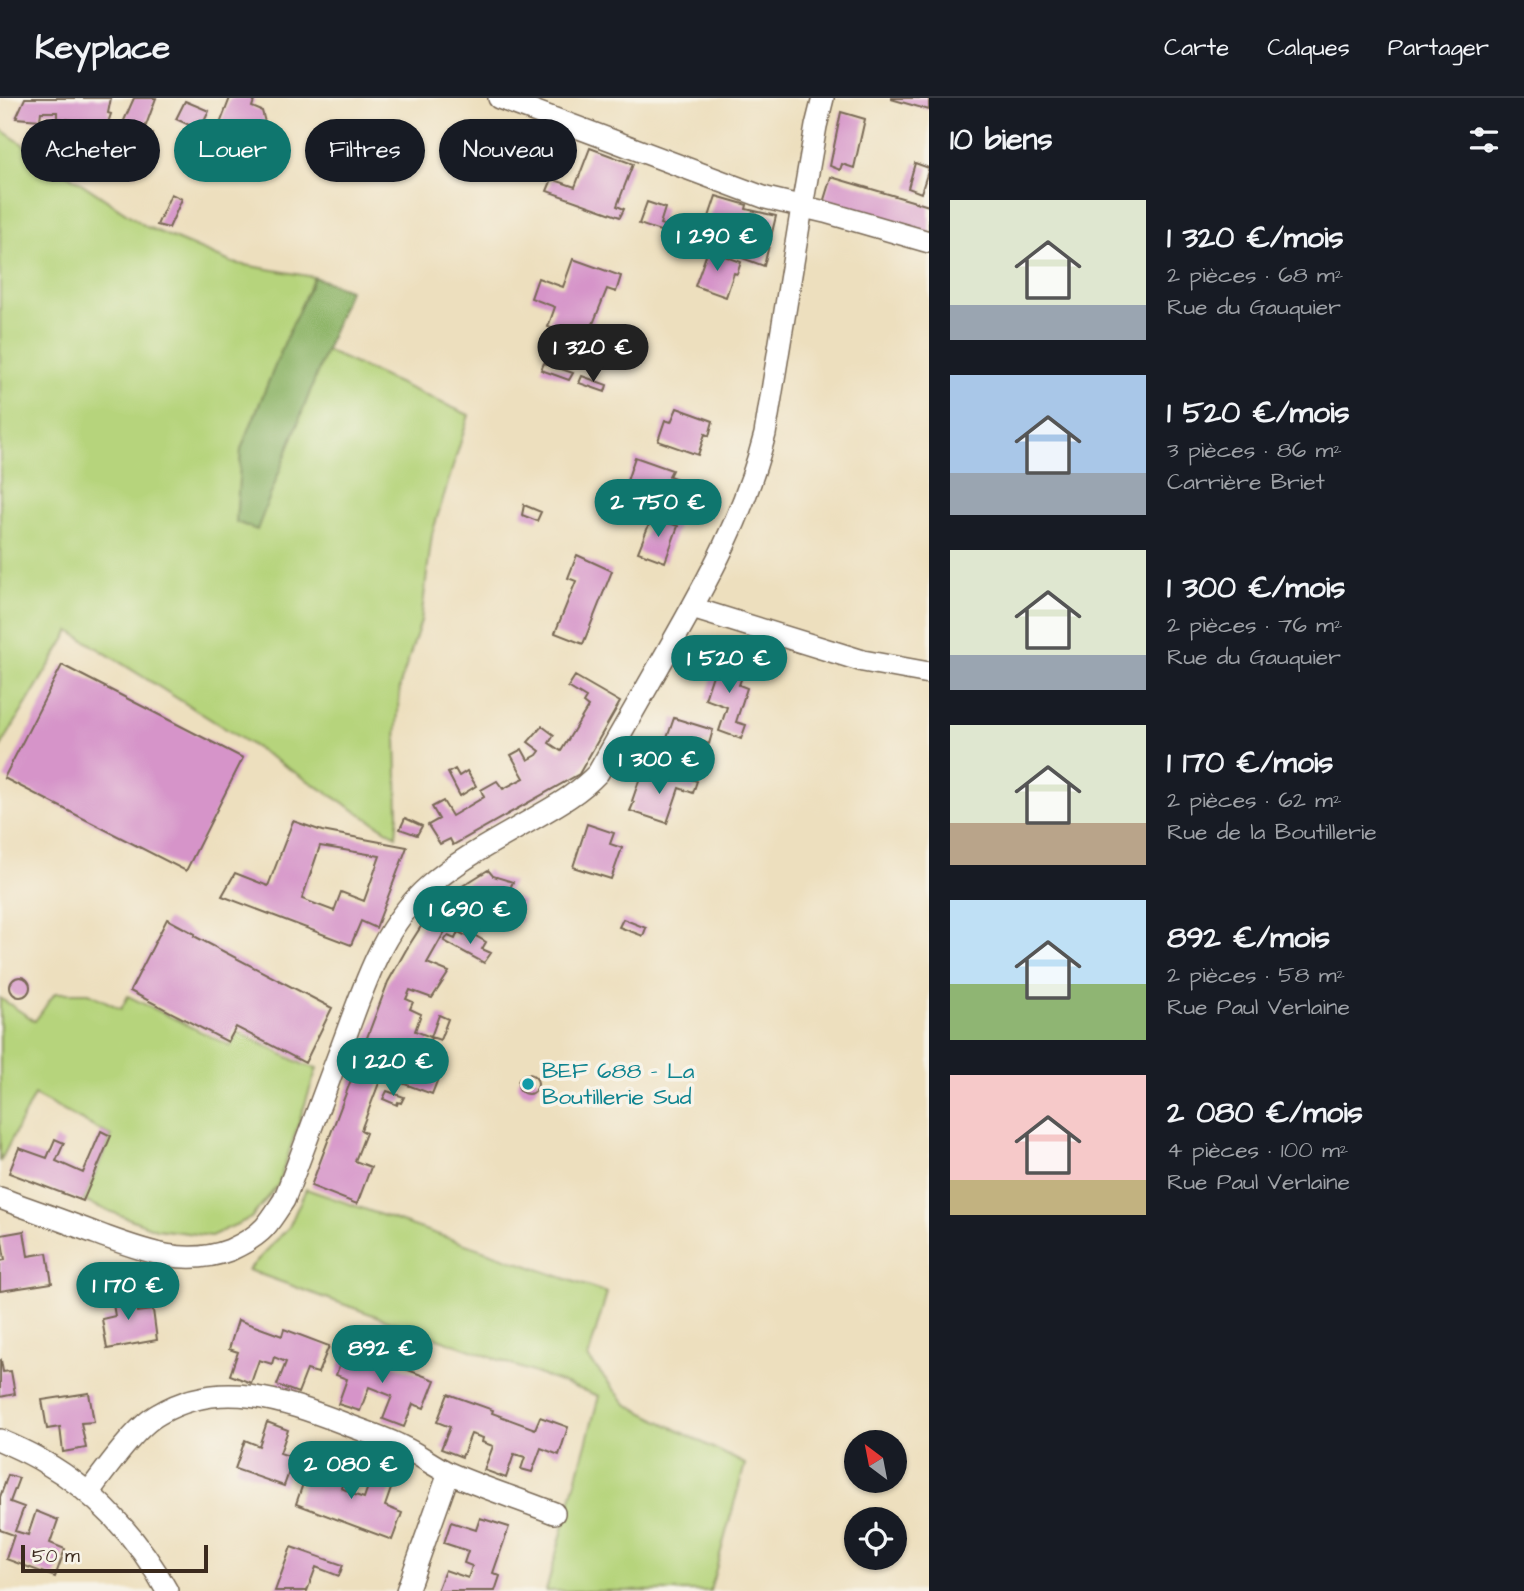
<!DOCTYPE html>
<html lang="fr">
<head>
<meta charset="utf-8">
<style>
	:root { --surface:#171b24; --page:#242831; --text:#f1f3f6; --muted:#9ea1a6; --line:#363941; --accent:#0f766e }
	body { margin:0; font-family:"Architects Daughter",sans-serif; background:var(--page); color:var(--text); height:100vh; display:flex; flex-direction:column; font-size:26px; white-space:nowrap }
	* { box-sizing:border-box; margin:0 }
	p { font-size:23px; color:var(--muted) }
	.icon { flex:none; width:38px; height:38px; fill:none; stroke:currentColor; stroke-width:2; stroke-linecap:round; stroke-linejoin:round }
	.map { position:relative; flex:1; overflow:hidden }
	.panel { display:flex; flex-direction:column; background:var(--surface); width:595px }
	.panel>* { flex:none }
	.top-card { position:absolute; left:21px; top:21px; width:665px; height:63px; display:flex; gap:14px }
	.needle { width:46px; rotate:328deg }
	.controls { position:absolute; left:844px; top:1332px; display:grid; gap:14px }
	.controls a { display:grid; place-items:center; width:63px; height:63px; border-radius:50%; background:var(--surface); box-shadow:0 2px 5px #0004; font-size:35px }
	.scale { position:absolute; left:21px; bottom:18px; width:187px; box-sizing:border-box; padding-left:7px; border:4px solid #3b2a1e; border-top:0; font-size:19px; line-height:24px; white-space:nowrap; color:#3b2a1e; -webkit-text-stroke:5px #f7f3e8; paint-order:stroke }
	.price { position:absolute; translate:-50% -60px; padding:0 16px; border-radius:24px; background:var(--accent); color:#fff; font-size:23px; line-height:46px; filter:drop-shadow(0 2px 4px #0008) }
	.price::after { content:''; position:absolute; left:50%; top:42px; width:21px; height:16px; margin-left:-10px; background:inherit; clip-path:polygon(0 0,100% 0,50% 100%) }
	.price.active { background:#222; color:#fff }
	ul { padding:0; list-style:none }
	li { display:flex; align-items:center; gap:21px; height:175px; padding:0 21px }
	li span { display:grid; place-items:center; flex:none; width:196px; height:140px; border-radius:0px; color:#555 }
	li>.icon { margin-inline-start:auto }
	span .icon { width:84px; height:84px; fill:#fffc; stroke-width:1 }
	li b { font-size:30px }
	h2 { display:flex; justify-content:space-between; align-items:center; height:84px; padding:0 21px; font-size:30px }
	.tag { padding:0 24px; border-radius:32px; background:var(--surface); box-shadow:0 2px 5px #0004; font-size:24px; line-height:63px }
	.tag.active { background:var(--accent); color:#fff }
	header { display:flex; align-items:center; gap:42px; box-sizing:border-box; height:98px; padding:0 35px; background:var(--surface); border-bottom:2px solid var(--line) }
	header strong { font-size:33px }
	nav { display:flex; gap:38px; margin-inline-start:auto; font-size:24px }
	main { display:flex; flex:1; min-height:0 }
	.map>svg:first-child { display:block }
	.green { fill:#b6d47b; stroke:#787f4c; stroke-width:2 }
	.forest { fill:#90b66b; stroke:#667044; stroke-width:2 }
	.building { fill:#d694c9; fill-rule:evenodd }
	.lines { fill:none; stroke-linecap:round; stroke-linejoin:round }
	.minor-casing { stroke:#796956; stroke-width:24 }
	.minor { stroke:#fff; stroke-width:21 }
	.culture-dot { fill:#0f9aa8; stroke:#f7f3e8; stroke-width:2.5 }
	.labels { text-anchor:middle; dominant-baseline:central; stroke-width:7; stroke-linejoin:round; paint-order:stroke }
	.culture-label { font-size:23px; fill:#0d838f; stroke:#f7f3e8; text-anchor:start }
</style>
</head>
<body>
<header>
<strong>Keyplace</strong>
<nav><a>Carte</a><a>Calques</a><a>Partager</a></nav>
</header>
<main>
<div class="map">
<svg width="929" height="1493" viewBox="0 0 929 1493">
	<rect width="100%" height="100%" fill="#f7f3e8"/>
	<filter id="ink" filterUnits="userSpaceOnUse"><feTurbulence type="fractalNoise" baseFrequency=".0143" numOctaves="2"/><feDisplacementMap in="SourceGraphic" scale="14" xChannelSelector="R" yChannelSelector="G"/><feConvolveMatrix kernelMatrix="1 2 1 2 8 2 1 2 1" color-interpolation-filters="sRGB"/></filter>
	<filter id="wash" filterUnits="userSpaceOnUse"><feTurbulence type="fractalNoise" baseFrequency=".00686" numOctaves="4" result="noise"/><feDisplacementMap in="SourceGraphic" scale="28" xChannelSelector="R" yChannelSelector="G"/><feGaussianBlur stdDeviation="1.57" result="paint"/><feColorMatrix in="noise" values="0 0 0 0 0 0 0 0 0 0 0 0 0 0 0 0 0 1.4 0 .05"/><feComposite in="paint" operator="in"/></filter>
	<g filter="url(#wash)">
		<rect width="100%" height="100%" fill="#eddfbe"/>
		<path class="green" d="M0,31l147,98 86,36 81,14 -25,57 180,81 -37,119 -11,87 -21,64 -4,54 2,75 -2,22 -326,-205 -70,117z
			M55,895h34l32,16 7,-13 102,50 8,-14 66,33 13,3 -39,117 -27,33 -40,18 -55,-7 -73,-28 28,-65 -77,-41 -34,67v-164l35,23z
			M306,1091l301,104 -19,65 38,46 119,60 -35,127h-164l53,-195 -351,-126 41,-43z"/>
		<path class="forest" d="M314,179l35,13 -92,240 -21,-8 5,-73 47,-115z"/>
		<g id="blocks">
			<path class="building" d="M25,0h86l-3,15 3,1 -11,32 -10,-4 6,-13 1,-6 -40,-5v-6h-16l-1,8 -24,-2z
				M134,0h22l-12,33 9,3 -18,40 -29,-13z
				M230,0h25l-3,9 10,4 4,15 -10,23 -9,6 -12,-5 -10,-19 -7,-2z
				M891,0h38v12l-38,-11z
				M185,3l24,10 -9,19 -24,-11z
				M841,14l24,7 -11,49 -12,-4 -2,6 -10,-4z
				M553,35l16,6 -8,23 -16,-7z
				M590,50l43,16 -16,42 7,3 -4,8 -73,-26 5,-12 23,8z
				M915,65l14,5 -8,25 -13,-5z
				M831,79l98,29v28l-106,-31z
				M171,96l11,5 -13,29 -12,-3z
				M716,98l31,9 -1,4 30,7 -12,50 -41,-15 -9,-1 5,-17 -8,-3 3,-9 -6,-1z
				M647,104l18,6 -5,16 6,2 -3,6 -24,-8z
				M708,152l33,12 -4,12 -3,-1 -8,24 -31,-11z
				M573,161l48,17 -5,16 -9,-3 -14,35 10,4 -5,16 -50,-17 7,-20 -24,-9 7,-20 25,9z
				M544,265l29,10 -4,7 -28,-10z
				M582,278l25,9 -2,7 -26,-9z
				M677,310l36,13 -4,15 -4,-2 -7,21 -40,-14 7,-21 6,2z
				M635,359l37,13 -3,6 26,9 -9,24 -50,-17 1,-4 -11,-4z
				M524,407l17,7 -4,9 -15,-6z
				M652,419l26,9 -13,36 -27,-10z
				M577,457l35,16 -29,73 -28,-11 21,-52 -8,-3z
				M719,559l27,9 -7,19 8,3 -11,34 10,3 -5,14 -22,-8 8,-24 -22,-8z
				M62,567l181,93 -57,113 -182,-93z
				M575,578l45,26 -41,72 -126,71 -3,-6 -10,5 -12,-19 11,-6 -7,-12 11,-6 9,15 32,-19 -3,-7 16,-9 6,8 21,-11 -13,-23 11,-6 6,11 9,-5 3,-4 -12,-9 14,-16 12,9 -5,8 12,8 27,-44 -5,-4 3,-5 -18,-11z
				M674,620l39,12 -4,14 -5,-2 -4,13 -35,-11z
				M455,671l4,7 8,-5 9,15 -16,10 -12,-23z
				M669,674l28,9 -4,12 -14,-5 -12,35 -37,-12 4,-9 -2,-1 9,-26 25,8z
				M405,720l17,8 -5,9 -17,-6z
				M293,723l29,10 85,16 -31,81 -15,-7 -10,24 -129,-49 13,-23 33,13zM320,748l60,10 -16,45 -23,-9 -7,19 -32,-12z
				M587,726l27,9 -4,11 12,4 -11,31 -38,-12z
				M488,772l5,6 20,6 -6,12 17,7 -6,16 4,1 -2,4 -29,-10 -3,-4 -10,7 -6,-7 -28,25 -17,30 22,9 -17,26 -22,-8 -4,9 7,3 -3,7 11,5 -6,17 16,6 -3,9 -11,-5 -4,9 31,13 -12,31 -33,-12 2,-5 -17,-7 -23,60 5,3 -11,28 16,6 -14,37 -46,-18 77,-204 18,-32 23,-36 27,-24z
				M167,821l28,15 -1,2 138,72 -27,55 -69,-36 -8,15 -98,-51z
				M623,821l23,9 -3,8 -24,-9z
				M458,834l13,6 3,-3 12,7 -4,7 9,4 -7,10 -40,-22 4,-5 7,3z
				M10 889a10 10 0 1 1 20 0a10 10 0 1 1-20 0Z
				M439,917l9,4 -8,21 -9,-3z
				M518 986a10 10 0 1 1 20 0a10 10 0 1 1-20 0Z
				M387,993l17,6 -3,6 -3,-1 -1,3 -14,-6z
				M101,1033l10,5 -28,65 -74,-28 10,-25 28,10 8,-19 9,4 -8,18 27,12z
				M24,1133l4,25 19,-3 5,30 -52,8v-30l5,-1 -4,-25z
				M133,1190l4,24 16,-2 4,30 -50,9 -5,-30 13,-3 -4,-24z
				M238,1222l44,16 2,-7 45,17 -11,27 -11,-3 -9,23 -21,-8 9,-23 -12,-5 -2,7 -13,-4 -8,23 -21,-8 8,-23 -9,-3z
				M346,1249l89,33 -11,28 -11,-4 -9,23 -21,-8 9,-23 -23,-9 -9,24 -22,-7 9,-25 -11,-4z
				M1,1262l2,12 8,-1 4,23 -15,3v-36z
				M89,1295l5,29 -13,1 5,25 -23,4 -3,-25 -13,2 -5,-29z
				M448,1296l45,16 -1,3 43,16 5,-12 28,10 -9,28 -18,-7 -9,24 -11,-3 4,-12 -11,-3 -8,24 -22,-8 9,-24 -11,-4 1,-4 -12,-4 -9,23 -21,-8 9,-22 -13,-5z
				M267,1324l21,8 -8,23 14,5 -10,28 -49,-17 10,-29 14,6z
				M329,1359l21,8 -9,23 12,5 -1,1 12,4 8,-23 21,8 -8,23 17,7 -10,27 -96,-36 10,-29 14,5z
				M8,1377l11,3 -9,24 14,5 -9,24 13,4 8,-24 22,9 -8,23 15,6 -10,28 -49,-18 8,-24 -14,-5v-33z
				M480,1420l29,9 -16,46 7,3 -5,15h-58l8,-21 23,8 4,-12 -8,-3 4,-12 -24,-8 7,-21 25,8z
				M291,1449l52,18 -4,11 -23,-9 -9,24h-32z"/>
		</g>
	</g>
	<g filter="url(#ink)">
		<use href="#blocks" fill-opacity="0" stroke="#796956" stroke-width="2"/>
		<g class="lines">
			<g class="minor-casing">
				<path id="minor" d="M499,0l267,100 59,14 104,30
					M692,510l171,53 66,12
					M0,1100c32,12 64,23 95,35 45,16 88,35 135,17 13,-6 26,-13 35,-23 7,-8 13,-18 19,-27 19,-49 37,-99 56,-149 23,-60 39,-122 90,-166 32,-28 71,-47 108,-69 21,-12 42,-24 60,-43 23,-40 46,-80 69,-121 41,-72 77,-136 98,-218l37,-227 14,-81 7,-28
					M0,1342c15,7 30,13 44,22 51,29 95,77 123,129
					M88,1395c17,-22 47,-66 71,-79 61,-36 123,-14 184,9 20,8 41,14 60,24 16,7 30,19 46,26 34,15 70,26 105,40
					M407,1493l42,-118"/>
			</g>
			<use href="#minor" class="minor"/>
		</g>
	</g>
	<circle class="culture-dot" cx="528" cy="986" r="7"/>
	<g class="labels">
		<g class="culture-label">
			<text x="542" y="973">BEF 688 - La<tspan x="542" dy="26">Boutillerie Sud</tspan></text>
		</g>
	</g>
</svg>
<div class="controls">
<a><svg class="needle" viewBox="-14 -14 28 28"><path d="M0-13l5 13h-10z" fill="#e53935"/><path d="M0 13l5-13h-10z" fill="#9ea1a6"/></svg></a>
<a><svg class="icon" aria-label="locate" viewBox="0 0 24 24"><circle cx="12" cy="12" r="6"/><path d="M12 2v4M12 18v4M2 12h4M18 12h4"/></svg></a>
</div>
<div class="scale">50 m</div>
<b class="price" style="left:717px;top:175px">1 290 €</b>
<b class="price active" style="left:593px;top:286px">1 320 €</b>
<b class="price" style="left:658px;top:441px">2 750 €</b>
<b class="price" style="left:729px;top:597px">1 520 €</b>
<b class="price" style="left:659px;top:698px">1 300 €</b>
<b class="price" style="left:470px;top:848px">1 690 €</b>
<b class="price" style="left:393px;top:1000px">1 220 €</b>
<b class="price" style="left:128px;top:1224px">1 170 €</b>
<b class="price" style="left:382px;top:1287px">892 €</b>
<b class="price" style="left:351px;top:1403px">2 080 €</b>
<div class="top-card">
<a class="tag">Acheter</a>
<a class="tag active">Louer</a>
<a class="tag">Filtres</a>
<a class="tag">Nouveau</a>
</div>
</div>
<section class="panel">
<h2>10 biens<svg class="icon" aria-label="filters" viewBox="0 0 24 24"><path d="M4 7h16M4 17h16"/><circle cx="9" cy="7" r="2"/><circle cx="15" cy="17" r="2"/></svg></h2>
<ul>
<li><span style="background:linear-gradient(#dfe7d0 75%,#9aa5b1 0)"><svg class="icon" aria-label="home" viewBox="0 0 24 24"><path d="M3 11l9-7 9 7M6 9v11h12V9"/></svg></span><div><b>1 320 €/mois</b><p>2 pièces · 68 m²</p><p>Rue du Gauquier</p></div></li>
<li><span style="background:linear-gradient(#a9c7e8 70%,#9aa5b1 0)"><svg class="icon" aria-label="home" viewBox="0 0 24 24"><path d="M3 11l9-7 9 7M6 9v11h12V9"/></svg></span><div><b>1 520 €/mois</b><p>3 pièces · 86 m²</p><p>Carrière Briet</p></div></li>
<li><span style="background:linear-gradient(#dfe7d0 75%,#9aa5b1 0)"><svg class="icon" aria-label="home" viewBox="0 0 24 24"><path d="M3 11l9-7 9 7M6 9v11h12V9"/></svg></span><div><b>1 300 €/mois</b><p>2 pièces · 76 m²</p><p>Rue du Gauquier</p></div></li>
<li><span style="background:linear-gradient(#dfe7d0 70%,#b9a48a 0)"><svg class="icon" aria-label="home" viewBox="0 0 24 24"><path d="M3 11l9-7 9 7M6 9v11h12V9"/></svg></span><div><b>1 170 €/mois</b><p>2 pièces · 62 m²</p><p>Rue de la Boutillerie</p></div></li>
<li><span style="background:linear-gradient(#bfe0f5 60%,#8fb573 0)"><svg class="icon" aria-label="home" viewBox="0 0 24 24"><path d="M3 11l9-7 9 7M6 9v11h12V9"/></svg></span><div><b>892 €/mois</b><p>2 pièces · 58 m²</p><p>Rue Paul Verlaine</p></div></li>
<li><span style="background:linear-gradient(#f6c9c9 75%,#c2b280 0)"><svg class="icon" aria-label="home" viewBox="0 0 24 24"><path d="M3 11l9-7 9 7M6 9v11h12V9"/></svg></span><div><b>2 080 €/mois</b><p>4 pièces · 100 m²</p><p>Rue Paul Verlaine</p></div></li>
</ul>
</section>
</main>
</body>
</html>
